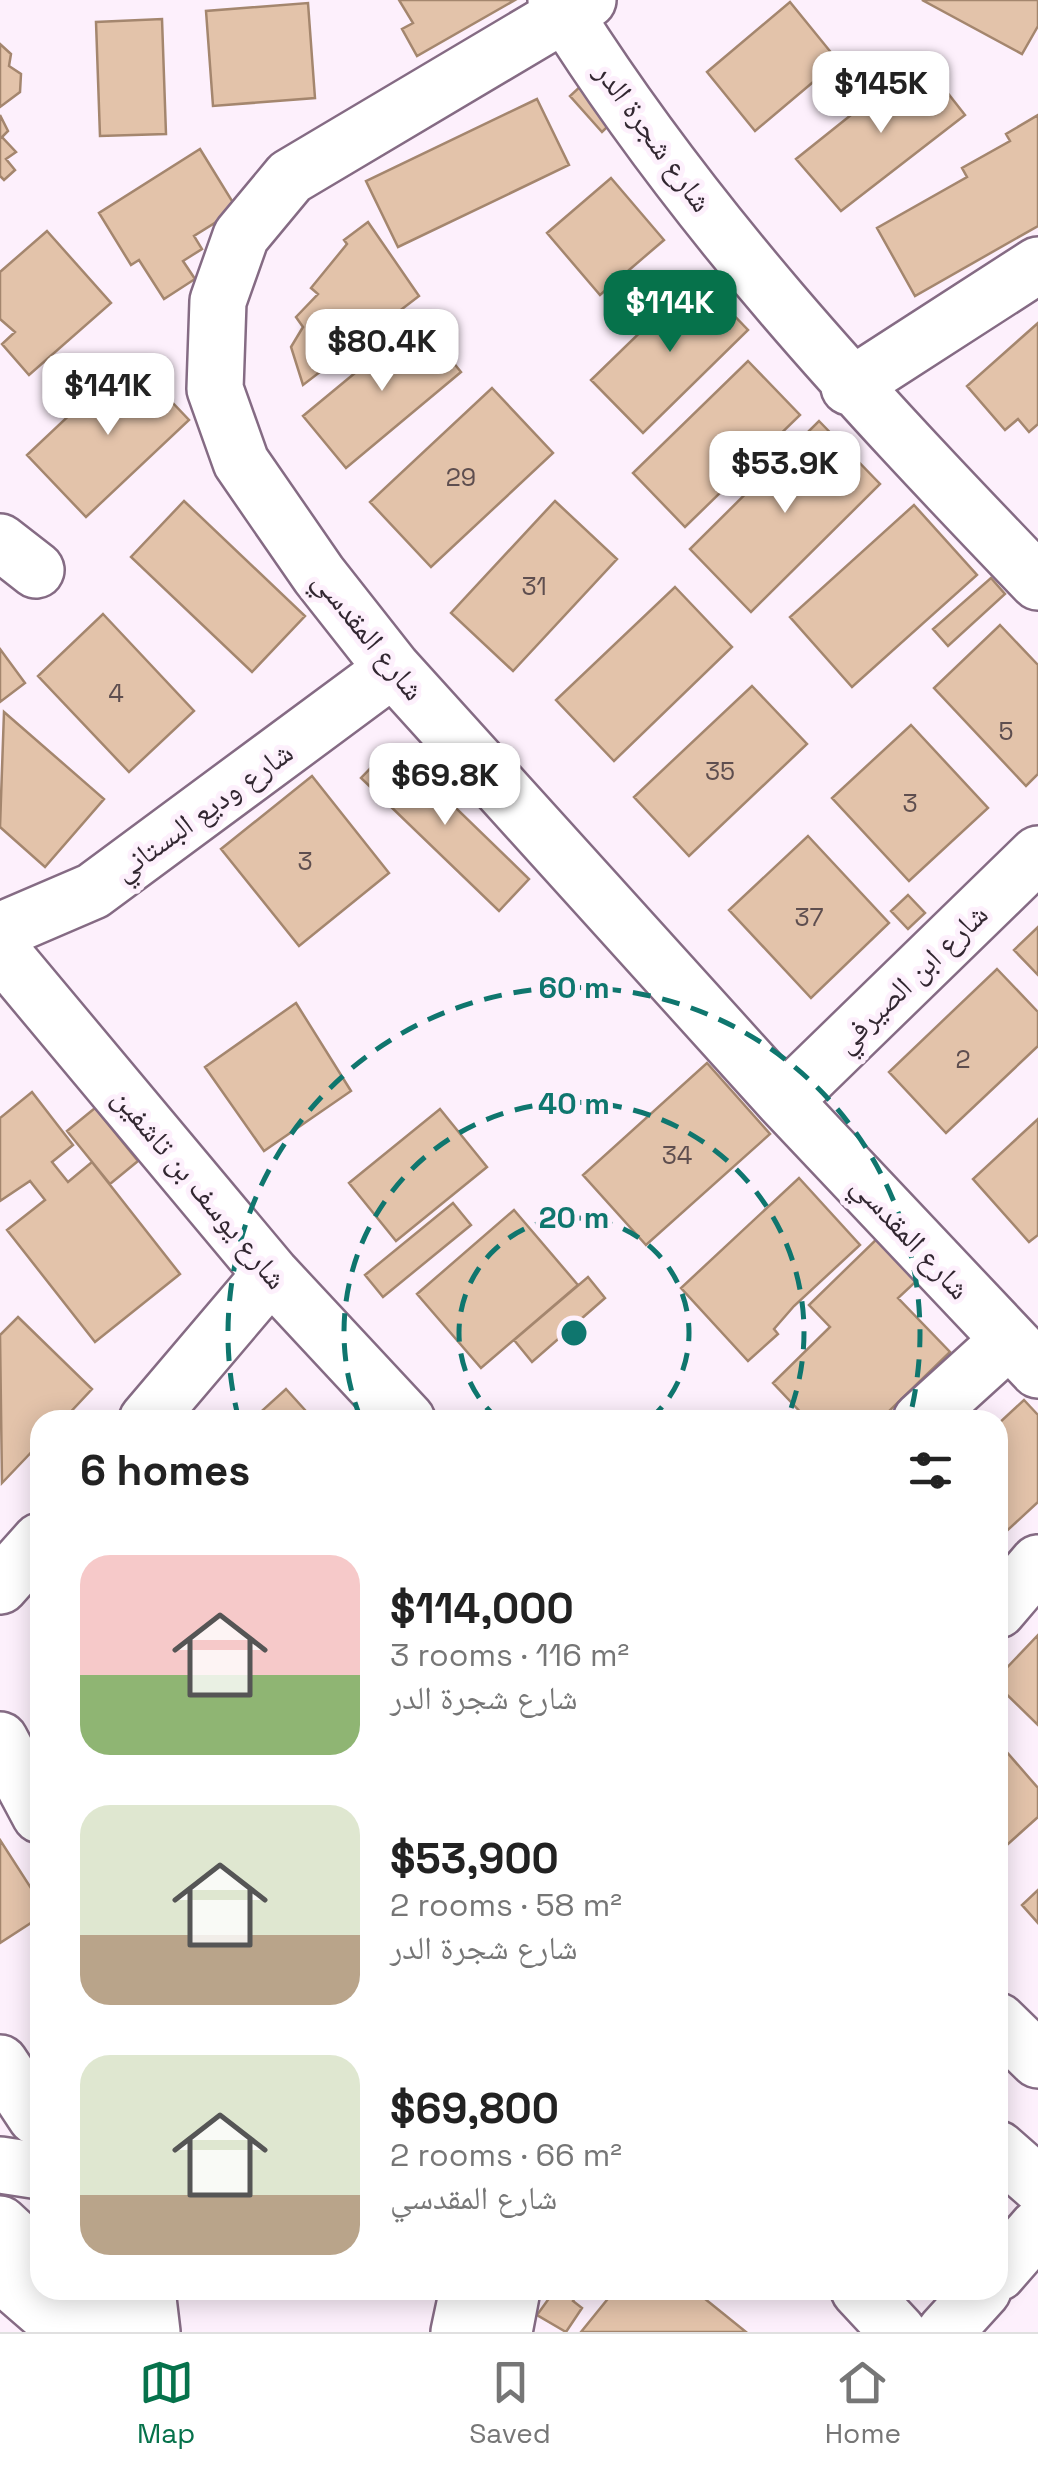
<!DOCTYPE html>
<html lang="en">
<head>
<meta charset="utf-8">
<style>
	:root { --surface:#fff; --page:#f6f6f6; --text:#222; --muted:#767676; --line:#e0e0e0; --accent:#06724b }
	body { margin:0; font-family:"Space Grotesk","Noto Naskh Arabic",sans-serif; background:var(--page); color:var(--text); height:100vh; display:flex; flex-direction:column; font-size:38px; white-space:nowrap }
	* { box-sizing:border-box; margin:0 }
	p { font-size:32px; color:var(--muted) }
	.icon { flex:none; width:55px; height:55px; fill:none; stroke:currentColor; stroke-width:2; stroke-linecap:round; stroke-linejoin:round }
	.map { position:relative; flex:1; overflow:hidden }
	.panel { position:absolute; left:30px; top:1410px; width:978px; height:890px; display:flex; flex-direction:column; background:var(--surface); border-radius:30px; box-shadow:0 5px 25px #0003 }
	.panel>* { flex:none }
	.price { position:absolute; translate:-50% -85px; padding:0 22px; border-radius:20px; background:#fff; color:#222; font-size:32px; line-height:65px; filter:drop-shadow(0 2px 5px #0008) }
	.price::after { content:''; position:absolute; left:50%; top:60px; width:30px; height:22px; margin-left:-15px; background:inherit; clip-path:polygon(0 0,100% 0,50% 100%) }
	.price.active { background:var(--accent); color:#fff }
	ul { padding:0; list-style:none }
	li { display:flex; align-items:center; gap:30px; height:250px; padding:0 50px }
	li span { display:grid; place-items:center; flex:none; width:280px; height:200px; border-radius:30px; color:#555 }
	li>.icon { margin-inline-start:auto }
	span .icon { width:120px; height:120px; fill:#fffc; stroke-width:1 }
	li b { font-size:42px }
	h2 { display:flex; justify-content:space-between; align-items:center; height:120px; padding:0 50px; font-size:42px }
	.dock { display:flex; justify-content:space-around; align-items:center; height:140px; border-top:2px solid var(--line); background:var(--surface); font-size:28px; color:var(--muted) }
	.dock a { display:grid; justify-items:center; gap:5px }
	.dock .active { color:var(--accent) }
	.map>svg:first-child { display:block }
	.building { fill:#e3c3aa; stroke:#a4866e; stroke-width:2.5 }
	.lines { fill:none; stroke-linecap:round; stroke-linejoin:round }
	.minor-casing { stroke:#856b84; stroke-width:60 }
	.major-casing { stroke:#856b84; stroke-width:60 }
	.highway-casing { stroke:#856b84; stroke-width:60 }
	.minor { stroke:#fff; stroke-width:55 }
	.major { stroke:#fff; stroke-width:55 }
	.highway { stroke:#fff; stroke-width:55 }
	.ring { fill:none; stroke:#0f766e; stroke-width:5; stroke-dasharray:18 12 }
	.labels { text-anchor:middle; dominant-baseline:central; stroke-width:10; stroke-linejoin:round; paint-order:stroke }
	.number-label { font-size:25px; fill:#5e4e4f }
	.street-label { font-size:30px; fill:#322731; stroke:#fdf0fc }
	.centre { fill:#0f766e; stroke:#fdf0fc; stroke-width:5 }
	.ring-label { font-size:30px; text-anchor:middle; font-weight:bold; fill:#0f766e; stroke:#fdf0fc; stroke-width:10; stroke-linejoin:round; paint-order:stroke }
</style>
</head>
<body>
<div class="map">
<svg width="1038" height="2332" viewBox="0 0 1038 2332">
	<rect width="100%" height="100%" fill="#fdf0fc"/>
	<path class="building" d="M399,0h116l-98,56 -15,-27 11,-6z
		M922,0h116v26l-16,28z
		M790,2l48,59 -83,70 -48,-59z
		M308,3l7,95 -102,8 -7,-95z
		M162,19l4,115 -66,2 -4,-114z
		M0,44l11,10 -2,12 12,8 -1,18 -20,15z
		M921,59l44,56 -124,96 -45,-52z
		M597,71l32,35 -27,26 -32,-36z
		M537,99l32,66 -171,82 -32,-66z
		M0,115l8,16 -6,6 14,15 -10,7 9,11 -11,10 -4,-4z
		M1038,115v111l-123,70 -38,-68 90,-51 -5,-9 48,-27 -4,-7z
		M200,149l37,60 -43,27 8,13 -19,12 12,18 -31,20 -25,-39 -8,5 -32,-52z
		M611,178l53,62 -64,55 -53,-62z
		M368,222l51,74 -116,89 -12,-38 12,-20 -7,-10 22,-23 -7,-6 36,-44 -3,-4z
		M47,231l64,72 -82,72 -27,-31 13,-12 -15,-13v-47z
		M697,277l51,53 -105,103 -52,-53z
		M419,320l42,52 -115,96 -43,-52z
		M1038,323v101l-9,8 -11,-13 -13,11 -38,-44z
		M130,358l59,62 -103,97 -59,-62z
		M748,361l52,54 -115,112 -52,-54z
		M492,388l61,65 -122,114 -61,-65z
		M819,421l61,63 -129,128 -61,-63z
		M184,501l121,115 -53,56 -121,-115z
		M555,501l62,58 -104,112 -62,-58z
		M914,505l63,70 -125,112 -62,-70z
		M991,578l14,16 -57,52 -15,-17z
		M675,587l57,60 -118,114 -58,-61z
		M103,614l91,97 -65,61 -91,-96z
		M1000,625l38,40v109l-12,12 -92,-98z
		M0,649l25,34 -25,19z
		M752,686l55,58 -118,112 -55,-59z
		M4,712l100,87 -59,68 -45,-40z
		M911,725l77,83 -79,73 -77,-83z
		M392,746l137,133 -30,32 -138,-133z
		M312,776l77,97 -90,73 -78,-97z
		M808,836l81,87 -78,75 -82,-88z
		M908,895l17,18 -17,16 -17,-18z
		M1038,927v48l-24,-25z
		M997,969l41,43v34l-92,87 -57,-61z
		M296,1003l55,88 -87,60 -59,-84z
		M707,1063l63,71 -124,111 -63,-70z
		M32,1092l41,53 -21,17 16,20 24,-20 88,112 -85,68 -88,-112 38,-30 -15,-19 -30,20v-83z
		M95,1108l43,53 -28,23 -43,-53z
		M440,1109l47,58 -91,74 -47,-58z
		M1038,1119v116l-9,7 -56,-63z
		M799,1178l61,67 -66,61 -20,23 4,5 -30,27 -67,-73z
		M453,1203l18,22 -88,72 -18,-22z
		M514,1210l64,75 -97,83 -64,-74z
		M885,1231l41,41 -28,26 52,54 -70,68h-72l-35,-37 57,-56 -21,-22z
		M588,1277l17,21 -73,64 -18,-22z
		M18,1317l74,72 -29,31h-23v23l-38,40 -2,-148z
		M286,1389l28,31h-62z
		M1024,1400l14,15v87l-40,37v-115z
		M1038,1635v90l-40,-39v-9z
		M998,1742l40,46v29l-40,36z
		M0,1840l40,62v15l-40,26z
		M1038,1890v33l-16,-18z
		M555,2290h25l-7,11 9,7 -16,24 -29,-17z
		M615,2290h79l52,42h-165z"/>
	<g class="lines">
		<g class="minor-casing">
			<path id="minor" d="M556,0c135,217 306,399 482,582
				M588,0l-298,177 -49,59 -23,65 -3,88 26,73 78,113 74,94 391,432 254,269
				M849,387l189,-122
				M0,542l36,28
				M0,931l93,-40 300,-222
				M0,950l271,324 136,146
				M784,1101l254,-247
				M147,1420l124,-146
				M921,1420l87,-79
				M0,1586l40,-45
				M998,1610l40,-47
				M0,1740l40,75
				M998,2021l40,39
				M0,2063l36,54
				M998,2149l40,35
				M0,2273l68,59
				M998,2273l40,-46
				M859,2290l39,42
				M945,2332l38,-42"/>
		</g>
		<g class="major-casing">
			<path id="major" d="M0,2165l40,6
				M147,2290l5,42
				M459,2332l9,-42
				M504,2332l8,-42"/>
		</g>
		<g class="highway-casing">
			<path id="highway" d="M0,2224l40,37
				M71,2290l45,42"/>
		</g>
		<use href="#minor" class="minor"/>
		<use href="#major" class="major"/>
		<use href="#highway" class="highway"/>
	</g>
	<g class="ring">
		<path d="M499 1420A115 115 0 1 1 649 1420"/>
		<path d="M361 1419A230 230 0 1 1 787 1419"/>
		<path d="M239 1420A346 346 0 1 1 909 1420"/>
	</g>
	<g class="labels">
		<g class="number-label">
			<text x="461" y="477">29</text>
			<text x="534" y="586">31</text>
			<text x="116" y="693">4</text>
			<text x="1006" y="731">5</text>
			<text x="720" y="771">35</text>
			<text x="910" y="803">3</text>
			<text x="305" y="861">3</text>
			<text x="809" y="917">37</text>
			<text x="963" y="1059">2</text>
			<text x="677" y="1155">34</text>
		</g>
		<g class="street-label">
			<text transform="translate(654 137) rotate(54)">شارع شجرة الدر</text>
			<text transform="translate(369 635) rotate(51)">شارع المقدسي</text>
			<text transform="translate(203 811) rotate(-36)">شارع وديع البستاني</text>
			<text transform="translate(911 978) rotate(-44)">شارع ابن الصيرفي</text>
			<text transform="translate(200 1188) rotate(50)">شارع يوسف بن تاشفين</text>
			<text transform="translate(911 1237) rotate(47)">شارع المقدسي</text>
		</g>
	</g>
	<circle cx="574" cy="1333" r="15" class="centre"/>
	<g class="ring-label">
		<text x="574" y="998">60 m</text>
		<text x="574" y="1114">40 m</text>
		<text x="574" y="1228">20 m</text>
	</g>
</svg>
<b class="price" style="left:881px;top:136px">$145K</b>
<b class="price active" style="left:670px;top:355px">$114K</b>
<b class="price" style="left:382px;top:394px">$80.4K</b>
<b class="price" style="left:108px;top:438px">$141K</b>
<b class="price" style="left:785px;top:516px">$53.9K</b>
<b class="price" style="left:445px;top:828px">$69.8K</b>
<section class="panel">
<h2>6 homes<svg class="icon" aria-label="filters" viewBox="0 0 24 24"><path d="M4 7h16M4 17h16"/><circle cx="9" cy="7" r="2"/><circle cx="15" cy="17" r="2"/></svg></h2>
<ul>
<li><span style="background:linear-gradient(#f6c9c9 60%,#8fb573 0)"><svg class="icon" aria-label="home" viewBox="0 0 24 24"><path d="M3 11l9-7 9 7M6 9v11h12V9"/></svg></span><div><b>$114,000</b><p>3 rooms · 116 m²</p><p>شارع شجرة الدر</p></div></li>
<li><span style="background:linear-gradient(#dfe7d0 65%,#b9a48a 0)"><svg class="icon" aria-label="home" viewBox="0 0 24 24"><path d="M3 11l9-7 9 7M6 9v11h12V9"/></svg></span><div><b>$53,900</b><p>2 rooms · 58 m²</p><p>شارع شجرة الدر</p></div></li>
<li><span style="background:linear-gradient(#dfe7d0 70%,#b9a48a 0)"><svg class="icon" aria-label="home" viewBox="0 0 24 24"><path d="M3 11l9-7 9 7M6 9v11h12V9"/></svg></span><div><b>$69,800</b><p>2 rooms · 66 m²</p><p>شارع المقدسي</p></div></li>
</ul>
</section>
</div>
<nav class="dock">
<a class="active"><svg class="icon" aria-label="map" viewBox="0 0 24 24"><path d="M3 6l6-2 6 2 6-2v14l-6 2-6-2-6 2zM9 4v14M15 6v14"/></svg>Map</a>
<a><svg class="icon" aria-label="saved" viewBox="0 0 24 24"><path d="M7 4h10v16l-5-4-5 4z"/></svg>Saved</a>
<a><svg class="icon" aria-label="home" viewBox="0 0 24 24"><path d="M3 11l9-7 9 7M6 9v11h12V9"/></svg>Home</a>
</nav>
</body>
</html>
